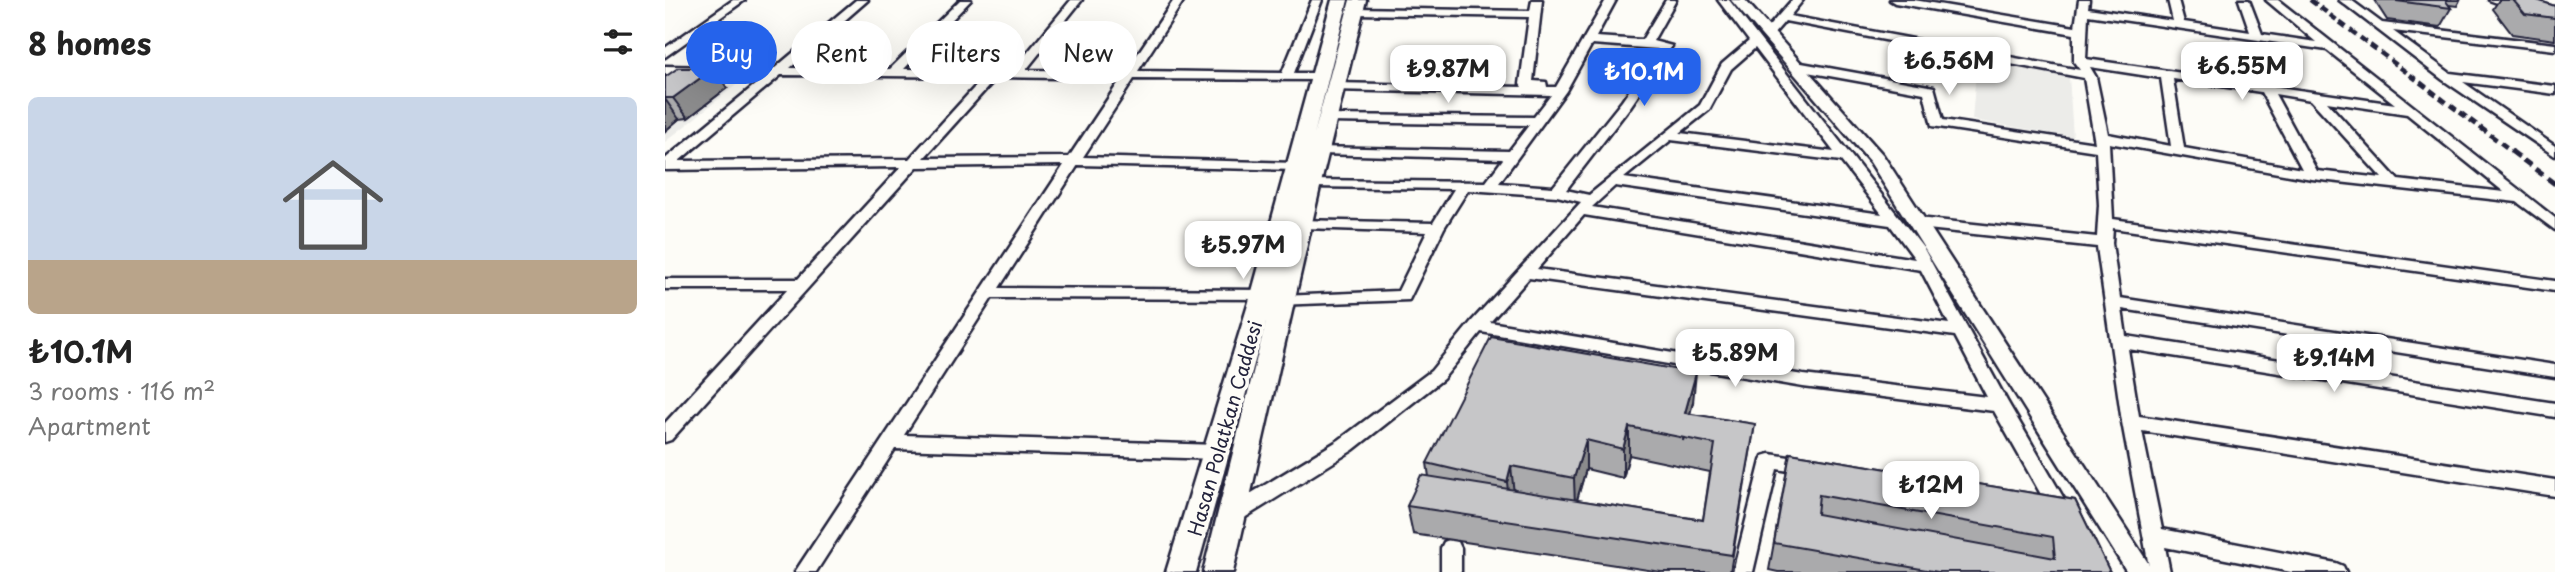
<!DOCTYPE html>
<html lang="en">
<head>
<meta charset="utf-8">
<style>
	:root { --surface:#fff; --page:#f2f2f2; --text:#222; --muted:#767676; --line:#e0e0e0; --accent:#2563eb }
	body { margin:0; font-family:"Playpen Sans",sans-serif; background:var(--page); color:var(--text); height:100vh; display:flex; flex-direction:column; font-size:26px; white-space:nowrap }
	* { box-sizing:border-box; margin:0 }
	p { font-size:23px; color:var(--muted) }
	.icon { flex:none; width:38px; height:38px; fill:none; stroke:currentColor; stroke-width:2; stroke-linecap:round; stroke-linejoin:round }
	.map { position:relative; flex:1; overflow:hidden }
	.side { display:flex; flex-direction:column; background:var(--surface); width:665px }
	.side>* { flex:none }
	.guide { position:absolute; left:21px; top:21px; width:665px; height:63px; display:flex; gap:14px }
	.price { position:absolute; translate:-50% -60px; padding:0 16px; border-radius:14px; background:#fff; color:#222; font-size:23px; line-height:46px; filter:drop-shadow(0 2px 4px #0008) }
	.price::after { content:''; position:absolute; left:50%; top:42px; width:21px; height:16px; margin-left:-10px; background:inherit; clip-path:polygon(0 0,100% 0,50% 100%) }
	.price.selected { background:var(--accent); color:#fff }
	ul { padding:0; list-style:none }
	li { display:grid; align-content:center; gap:14px; height:371px; padding:0 28px }
	li+li { border-top:2px solid var(--line) }
	li span { display:grid; place-items:center; height:217px; border-radius:10px; color:#555 }
	li>.icon { margin-inline-start:auto }
	span .icon { width:126px; height:126px; fill:#fffc; stroke-width:1 }
	li b { font-size:30px }
	h2 { display:flex; justify-content:space-between; align-items:center; height:84px; padding:0 28px; font-size:30px }
	.chip { padding:0 24px; border-radius:32px; background:var(--surface); box-shadow:0 7px 28px #0002; font-size:24px; line-height:63px }
	.chip.selected { background:var(--accent); color:#fff }
	main { display:flex; flex:1; min-height:0 }
	.map>svg:first-child { display:block }
	.built { fill:#ecece9 }
	.lines { fill:none; stroke-linecap:round; stroke-linejoin:round }
	.minor-casing { stroke:#22223b; stroke-width:5 }
	.tertiary-casing { stroke:#22223b; stroke-width:5 }
	.secondary-casing { stroke:#22223b; stroke-width:5 }
	.minor { fill:#fdfcf7; fill-rule:evenodd }
	.tertiary { fill:#fdfcf7; fill-rule:evenodd }
	.secondary { fill:#fdfcf7; fill-rule:evenodd }
	.rail-far1 { stroke:#22223b; stroke-width:4.5; stroke-dasharray:8 4.5; stroke-linecap:butt }
	.rail { stroke:#22223b; stroke-width:5; stroke-dasharray:10 5; stroke-linecap:butt }
	.wall { fill:#aaaaac; stroke:#22223b; stroke-width:2; fill-rule:evenodd }
	.shaded-wall { fill:#8b8b8c; stroke:#22223b; stroke-width:2 }
	.building { fill:#c6c6c8; stroke:#22223b; stroke-width:2; fill-rule:evenodd }
	.labels { text-anchor:middle; dominant-baseline:central; stroke-width:7; stroke-linejoin:round; paint-order:stroke }
	.street-label { font-size:19px; fill:#22223b; stroke:#fdfcf7 }
</style>
</head>
<body>
<main>
<section class="side">
<h2>8 homes<svg class="icon" aria-label="filters" viewBox="0 0 24 24"><path d="M4 7h16M4 17h16"/><circle cx="9" cy="7" r="2"/><circle cx="15" cy="17" r="2"/></svg></h2>
<ul>
<li><span style="background:linear-gradient(#c9d6e8 75%,#b9a48a 0)"><svg class="icon" aria-label="home" viewBox="0 0 24 24"><path d="M3 11l9-7 9 7M6 9v11h12V9"/></svg></span><div><b>₺10.1M</b><p>3 rooms · 116 m²</p><p>Apartment</p></div></li>
</ul>
</section>
<div class="map">
<svg width="1890" height="572" viewBox="0 0 1890 572">
	<rect width="100%" height="100%" fill="#fdfcf7"/>
	<filter id="ink" filterUnits="userSpaceOnUse"><feTurbulence type="fractalNoise" baseFrequency=".0143" numOctaves="2"/><feDisplacementMap in="SourceGraphic" scale="14" xChannelSelector="R" yChannelSelector="G"/><feConvolveMatrix kernelMatrix="1 2 1 2 8 2 1 2 1" color-interpolation-filters="sRGB"/></filter>
	<g filter="url(#ink)">
		<path class="built" d="M1312,59l92,17 4,61 -101,-17z
			M0,81h76l-76,61z"/>
		<g class="lines">
			<g class="minor-casing">
				<path id="minor" d="M68,0h12l-80,57v-9z
					M191,0h12l-78,68 100,1 70,-69h11l-67,69 109,1 58,-70h11l-56,70 100,1 48,-71h10l-46,71 144,2 30,-73h10l-28,73h28l6,4 -2,3 -192,-1 -51,78 212,6 7,4 -2,3 -222,-5 -79,123 263,2 8,5 -2,4 -276,-1 -88,137 313,10 7,2 2,5 -2,5 -7,2 -322,-10 -79,123h-21l269,-407 -147,2 -246,273 -6,2v-19l123,-134h-123v-10h133l103,-112 -236,3v-11l102,-84 -102,-1v-8l110,2zM116,75l203,2 -75,82 -230,2zM332,77l124,2 -52,78 -145,1z
					M867,0h10l-9,81 13,1 1,5h9l50,-87h10l-20,37 46,3 24,-40h10l-23,41 19,5 -42,61 -64,83 23,5 111,-90 22,-41 27,-23 -31,-41h11l195,249 83,152 63,108 3,6 -3,6 -7,2 -7,-2 -62,-110 -191,-24 -322,-55 -38,47 -90,71 -112,70 -7,2 -7,-2 -3,-6 3,-6 112,-68 92,-69 40,-49 110,-120 -24,-6 -89,-6 -24,38 -35,72 -133,5 -2,-4 2,-4 6,-1 116,-5 29,-59 -124,-4 -5,-2 -2,-3 2,-3 135,3 21,-34 -143,-2 -7,-4 2,-3 180,2 17,-23 -183,-5 -7,-4 2,-3 194,4 20,-26 -201,-3 -5,-1v-6l211,2 17,-22 -220,-5 -2,-3 6,-4 187,4 -2,-3 9,-67 -174,-3 -6,-3 6,-3 175,3zM927,44l66,5 -36,52 -69,86 -54,-4 67,-92zM1090,48l79,104 -154,-19 29,-23 22,-41zM1006,140l170,21 41,53 -258,-36zM950,186l275,39 25,34 -323,-52zM919,215l337,55 28,54 -412,-55zM864,278l426,58 32,61 -184,-22 -313,-53z
					M1127,0h11l-13,16 290,54 -6,-8v-28l-179,-31 -5,-3h24l161,27 4,-27h10l-1,8 85,13 -5,-21h10l6,22 66,10 -11,-32h10l13,34 54,8 -50,-42h12l277,218v12l-38,-28 -205,-23 -203,-36 4,76 442,62v10l-442,-63 -1,15 8,55 435,67v12l-433,-68 4,27 429,67v14l-427,-68 11,67 416,64v16l-413,-65 20,98 174,34 7,3 3,6h-55l-126,-25 5,25h-20l-28,-150 -25,-175 -179,-19 -7,-5 7,-5 179,19 2,-32 -3,-54 -164,-25 -8,-33 -128,-23 -6,-4 6,-4 138,25 9,33 152,23 -11,-65 -299,-57 -13,15h-8v-4zM1423,15l239,35 68,54 -309,-45zM1425,67l71,11 10,68 -63,-12 -12,-57zM1508,79l88,13 41,77 -118,-21zM1610,94l36,6 71,78 -65,-7zM1662,102l80,12 97,78 -106,-12z
					M1674,0h12l31,23 173,21v6l-162,-19 57,42 105,13v8l-92,-12 92,64v10l-112,-76z
					M1824,0h16l50,17v7z
					M1105,454l44,7 2,5 -2,5 -7,3 -30,-5 -24,103h-20l28,-111 2,-5z
					M786,539l7,3 3,6v24h-20v-24l3,-6z"/>
			</g>
			<g class="tertiary-casing">
				<path id="tertiary" d="M1066,0h14l138,155 271,417h-27l-257,-410z"/>
			</g>
			<g class="secondary-casing">
				<path id="secondary" d="M667,0h16l-34,135 36,-135h16l-45,183 -88,389h-30l63,-251 -70,251h-30l85,-277z"/>
			</g>
			<use href="#minor" class="minor"/>
			<use href="#tertiary" class="tertiary"/>
			<use href="#secondary" class="secondary"/>
			<path class="rail-far1" d="M1645,0l203,152"/>
			<path class="rail" d="M1846,151l44,33"/>
		</g>
		<path class="wall" d="M1709,0h86l-3,6 -8,-1 2,3 -11,19 -53,-7z
			M1834,0h38l18,6v34l-43,-6 -19,-25z
			M0,77l62,11 -39,30 -9,1 -14,12z
			M1028,402l-3,12 65,10 -25,148h-69l-248,-38 -6,-28 22,-29 -2,-14zM964,455l81,17 -7,48 -126,-20 9,-31 37,9z
			M1125,453l285,47 35,72h-332l-9,-2z"/>
		<path class="shaded-wall" d="M49,68l13,20 -39,30 -15,-20z
			M0,99l14,20 -14,12z
			M1031,373l-3,29 -10,39 2,-28z
			M964,427v28l-6,23v-29z
			M921,440v29l-11,37 -1,-28z
			M846,466l3,28 -4,16 -3,-28z"/>
		<path class="building" d="M1732,0h48l6,8 -54,-7z
			M1848,0h24l18,6v12l-30,-4z
			M13,68h36l-41,30h-8v-21z
			M826,337l205,36 -11,40 70,11 -23,131 -325,-49 14,-31 282,45 12,-76 -86,-17 -6,22 -37,-9 -12,38 -63,-12 -4,16 -80,-19z
			M1125,453l285,47 35,72h-172l-164,-29zM1154,495l234,42 2,21 -238,-44z"/>
	</g>
	<g class="labels">
		<g class="street-label">
			<text transform="translate(559 428) rotate(-74)">Hasan Polatkan Caddesi</text>
		</g>
	</g>
</svg>
<b class="price" style="left:1284px;top:97px">₺6.56M</b>
<b class="price" style="left:1577px;top:102px">₺6.55M</b>
<b class="price" style="left:783px;top:105px">₺9.87M</b>
<b class="price selected" style="left:979px;top:108px">₺10.1M</b>
<b class="price" style="left:578px;top:281px">₺5.97M</b>
<b class="price" style="left:1070px;top:389px">₺5.89M</b>
<b class="price" style="left:1669px;top:394px">₺9.14M</b>
<b class="price" style="left:1266px;top:521px">₺12M</b>
<div class="guide">
<a class="chip selected">Buy</a>
<a class="chip">Rent</a>
<a class="chip">Filters</a>
<a class="chip">New</a>
</div>
</div>
</main>
</body>
</html>
